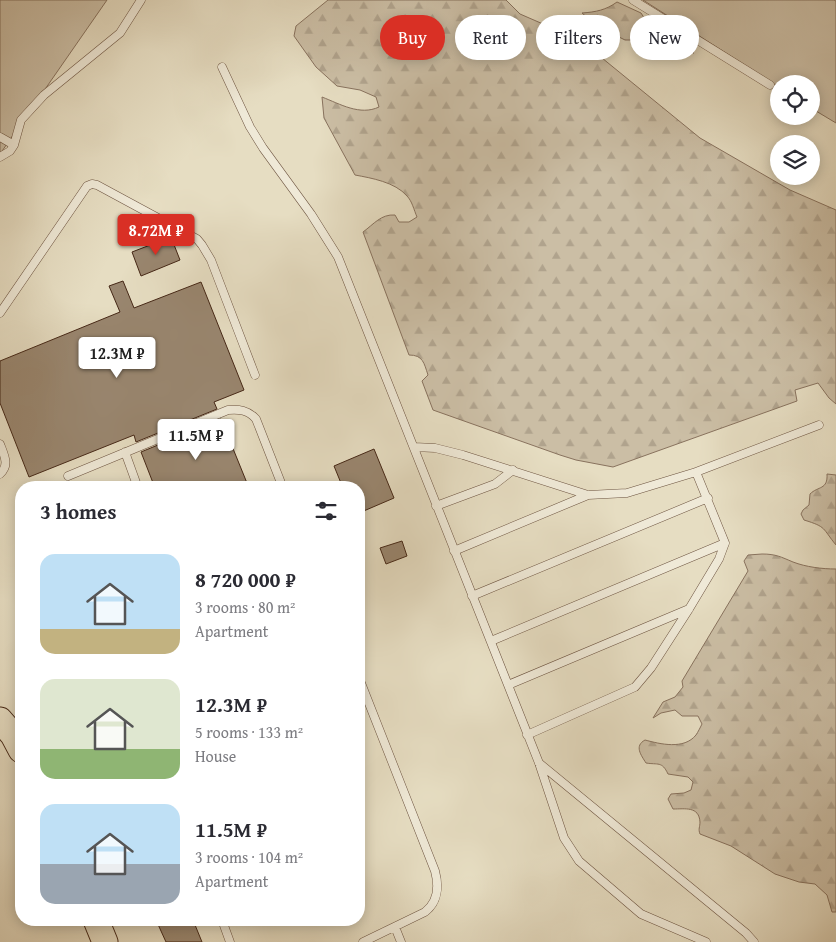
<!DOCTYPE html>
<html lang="en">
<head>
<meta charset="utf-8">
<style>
	:root { --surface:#fff; --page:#f7f7f7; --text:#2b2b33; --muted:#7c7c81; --accent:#d93025 }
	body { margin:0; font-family:"Gentium Book Plus",serif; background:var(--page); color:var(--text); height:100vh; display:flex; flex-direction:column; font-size:19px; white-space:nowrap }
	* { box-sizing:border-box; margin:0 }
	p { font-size:16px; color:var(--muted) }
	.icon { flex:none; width:28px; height:28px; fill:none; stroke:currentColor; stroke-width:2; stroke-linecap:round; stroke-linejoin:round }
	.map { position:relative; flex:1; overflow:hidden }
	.details { position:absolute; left:15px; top:481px; width:350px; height:445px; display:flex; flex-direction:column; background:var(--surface); border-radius:20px; box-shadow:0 2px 12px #0003 }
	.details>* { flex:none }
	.hud { position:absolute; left:380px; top:15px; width:380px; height:45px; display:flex; gap:10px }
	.tools { position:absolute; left:770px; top:75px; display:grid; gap:10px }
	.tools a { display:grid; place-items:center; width:50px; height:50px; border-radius:50%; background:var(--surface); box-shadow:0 2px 12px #0003; font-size:25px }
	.price { position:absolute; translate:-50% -42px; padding:0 11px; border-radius:5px; background:#fff; color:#222; font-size:16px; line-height:32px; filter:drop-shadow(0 1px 2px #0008) }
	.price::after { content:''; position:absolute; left:50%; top:30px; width:15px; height:11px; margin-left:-8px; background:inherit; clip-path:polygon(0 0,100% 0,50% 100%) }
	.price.selected { background:var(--accent); color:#fff }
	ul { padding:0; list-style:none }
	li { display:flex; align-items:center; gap:15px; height:125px; padding:0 25px }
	li span { display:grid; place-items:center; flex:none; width:140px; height:100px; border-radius:15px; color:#555 }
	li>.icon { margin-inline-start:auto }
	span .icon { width:60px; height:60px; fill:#fffc; stroke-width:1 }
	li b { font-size:21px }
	h2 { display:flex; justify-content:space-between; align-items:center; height:60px; padding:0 25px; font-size:21px }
	.tag { padding:0 18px; border-radius:22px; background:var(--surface); box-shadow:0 2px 12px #0003; font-size:18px; line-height:45px }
	.tag.selected { background:var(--accent); color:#fff }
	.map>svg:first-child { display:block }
	.forest { fill:url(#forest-firs); stroke:#88725e }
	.garden { fill:#cbbea5; stroke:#88725e }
	.building { fill:#99866f; stroke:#452716 }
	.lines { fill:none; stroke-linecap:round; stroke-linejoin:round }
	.service-casing { stroke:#6d5441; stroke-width:9 }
	.primary-casing { stroke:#452716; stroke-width:27 }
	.service { stroke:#efe9d7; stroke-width:8 }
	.primary { stroke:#e6ddc2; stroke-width:25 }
</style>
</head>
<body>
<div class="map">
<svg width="836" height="942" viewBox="0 0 836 942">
	<defs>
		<pattern id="forest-firs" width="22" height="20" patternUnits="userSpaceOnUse" patternTransform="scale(1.25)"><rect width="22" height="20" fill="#cbbea5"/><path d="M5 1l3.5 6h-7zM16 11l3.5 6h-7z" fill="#b0a38d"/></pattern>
	</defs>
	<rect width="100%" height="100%" fill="#e6ddc2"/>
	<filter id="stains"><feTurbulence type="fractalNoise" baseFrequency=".004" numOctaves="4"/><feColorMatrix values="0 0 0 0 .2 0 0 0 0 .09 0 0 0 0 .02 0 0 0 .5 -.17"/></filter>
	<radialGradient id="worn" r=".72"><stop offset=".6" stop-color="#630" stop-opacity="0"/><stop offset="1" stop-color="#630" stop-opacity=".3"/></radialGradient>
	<path class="forest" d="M328,0h178l14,14 46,20 25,15 109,89 90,52 46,20v194l-7,-6 -11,-15 -23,7 2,11 -184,66 -37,-7 -16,-5 -127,-45 -11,-29 6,-6c-4,-12 -5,-20 -19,-20l-46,-123c11,-8 18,-18 32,-17l4,7h10l8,-5c-3,-7 -5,-16 -10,-21 -12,-14 -36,-18 -52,-21l-31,-57 -2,-21c18,7 38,19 57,10l-3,-10 -16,-7 -23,-4 -21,-19 -22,-31 2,-10z
		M617,2l24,11 11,17 20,15 22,8 -58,-13h-11l-28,-14 -15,-13c14,-1 24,-3 35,-11z
		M827,474l9,1v70c-14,-17 -9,-18 -32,-25l-3,-6 2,-4 6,-5 1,-11c8,-8 18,-4 17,-20z
		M762,554c14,0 19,3 31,8 13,5 29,7 43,7v343h-4l-5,-17 -12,-11 -16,-2 -24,-8 -44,-28 -31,-12c-2,-5 0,-7 0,-12 -1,-16 -15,-13 -27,-13l-5,-10 3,-5 13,-1 7,-3 2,-8 -5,-5 -20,-3c-6,-13 -10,-9 -22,-11 -5,-8 -12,-17 -1,-23 15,4 39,10 51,-5 2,-3 4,-7 6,-11l-4,-8h-16l-7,-6 -14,3 -8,5 10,-16 12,-5 8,-10 -1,-6 66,-110 -4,-10 4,-6z"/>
	<path class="garden" d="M0,0h107l-107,154z
		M643,0h191l2,1v122l-25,-15v-24h-32v3z"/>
	<path class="building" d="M171,237l9,23 -39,16 -9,-24z
		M123,281l11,27 67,-26 43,108 -30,12 3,7 -81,33 -2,-7 -105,42 -29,-74v-42l120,-49 -11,-26z
		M221,419l28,69h-94l-14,-36z
		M374,449l20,49 -35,15v-25h-16l-9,-22z
		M402,541l5,15 -21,8 -6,-16z
		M156,920h37l9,22h-36z"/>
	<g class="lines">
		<g class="service-casing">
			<path id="service" d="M633,0l137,85
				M222,67l28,60 13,21 48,66 27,43 201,506 25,75 15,23 62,53 65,28
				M0,137l14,8
				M0,157l10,-6 4,-6 7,-25 23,-25 76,-62 21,-33
				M0,313l87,-127 5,-2 5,1 100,54 5,6 9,15 44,115
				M0,444c4,11 10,21 0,30
				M414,447l21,1 28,7 125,40 39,-2 69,-21 123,-47
				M125,452l13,36
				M68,476l160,-66c11,-1 20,0 28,9l27,69
				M436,506l59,-22 18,-14
				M454,551l134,-56
				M472,596l236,-98
				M491,641l234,-98
				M359,678l76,193c4,15 3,31 -10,41l-62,30
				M508,685l181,-76
				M527,735l108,-48 16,-19 38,-59 30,-50 6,-16 -29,-71
				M539,763l207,170 8,9
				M222,920l8,22
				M395,927l6,15"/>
		</g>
		<g class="primary-casing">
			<path id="primary" d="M0,720l13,15 8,15
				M96,920l9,22"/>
		</g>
		<use href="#service" class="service"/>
		<use href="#primary" class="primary"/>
	</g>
	<rect width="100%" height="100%" filter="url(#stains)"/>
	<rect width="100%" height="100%" fill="url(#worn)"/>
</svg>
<div class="tools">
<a><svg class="icon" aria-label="locate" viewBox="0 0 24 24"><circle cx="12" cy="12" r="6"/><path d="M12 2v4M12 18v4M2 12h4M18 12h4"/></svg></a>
<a><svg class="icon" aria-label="layers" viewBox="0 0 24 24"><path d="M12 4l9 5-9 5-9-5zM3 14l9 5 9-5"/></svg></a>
</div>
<b class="price selected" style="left:156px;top:256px">8.72M ₽</b>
<b class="price" style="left:117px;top:379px">12.3M ₽</b>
<b class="price" style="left:196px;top:461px">11.5M ₽</b>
<div class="hud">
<a class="tag selected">Buy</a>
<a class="tag">Rent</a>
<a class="tag">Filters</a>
<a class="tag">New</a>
</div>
<section class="details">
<h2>3 homes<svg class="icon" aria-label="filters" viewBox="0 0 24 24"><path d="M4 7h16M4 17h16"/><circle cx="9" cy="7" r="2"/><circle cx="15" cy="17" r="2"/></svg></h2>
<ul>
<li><span style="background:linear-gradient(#bfe0f5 75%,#c2b280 0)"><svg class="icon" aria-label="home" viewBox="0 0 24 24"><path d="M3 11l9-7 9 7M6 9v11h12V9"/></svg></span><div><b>8 720 000 ₽</b><p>3 rooms · 80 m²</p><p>Apartment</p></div></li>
<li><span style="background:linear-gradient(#dfe7d0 70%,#8fb573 0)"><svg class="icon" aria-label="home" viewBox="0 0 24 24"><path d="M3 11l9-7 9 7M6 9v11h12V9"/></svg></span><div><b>12.3M ₽</b><p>5 rooms · 133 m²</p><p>House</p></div></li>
<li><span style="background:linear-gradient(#bfe0f5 60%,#9aa5b1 0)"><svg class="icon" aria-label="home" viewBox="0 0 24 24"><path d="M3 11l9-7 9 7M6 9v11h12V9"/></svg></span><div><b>11.5M ₽</b><p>3 rooms · 104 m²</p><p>Apartment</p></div></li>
</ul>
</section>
</div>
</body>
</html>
